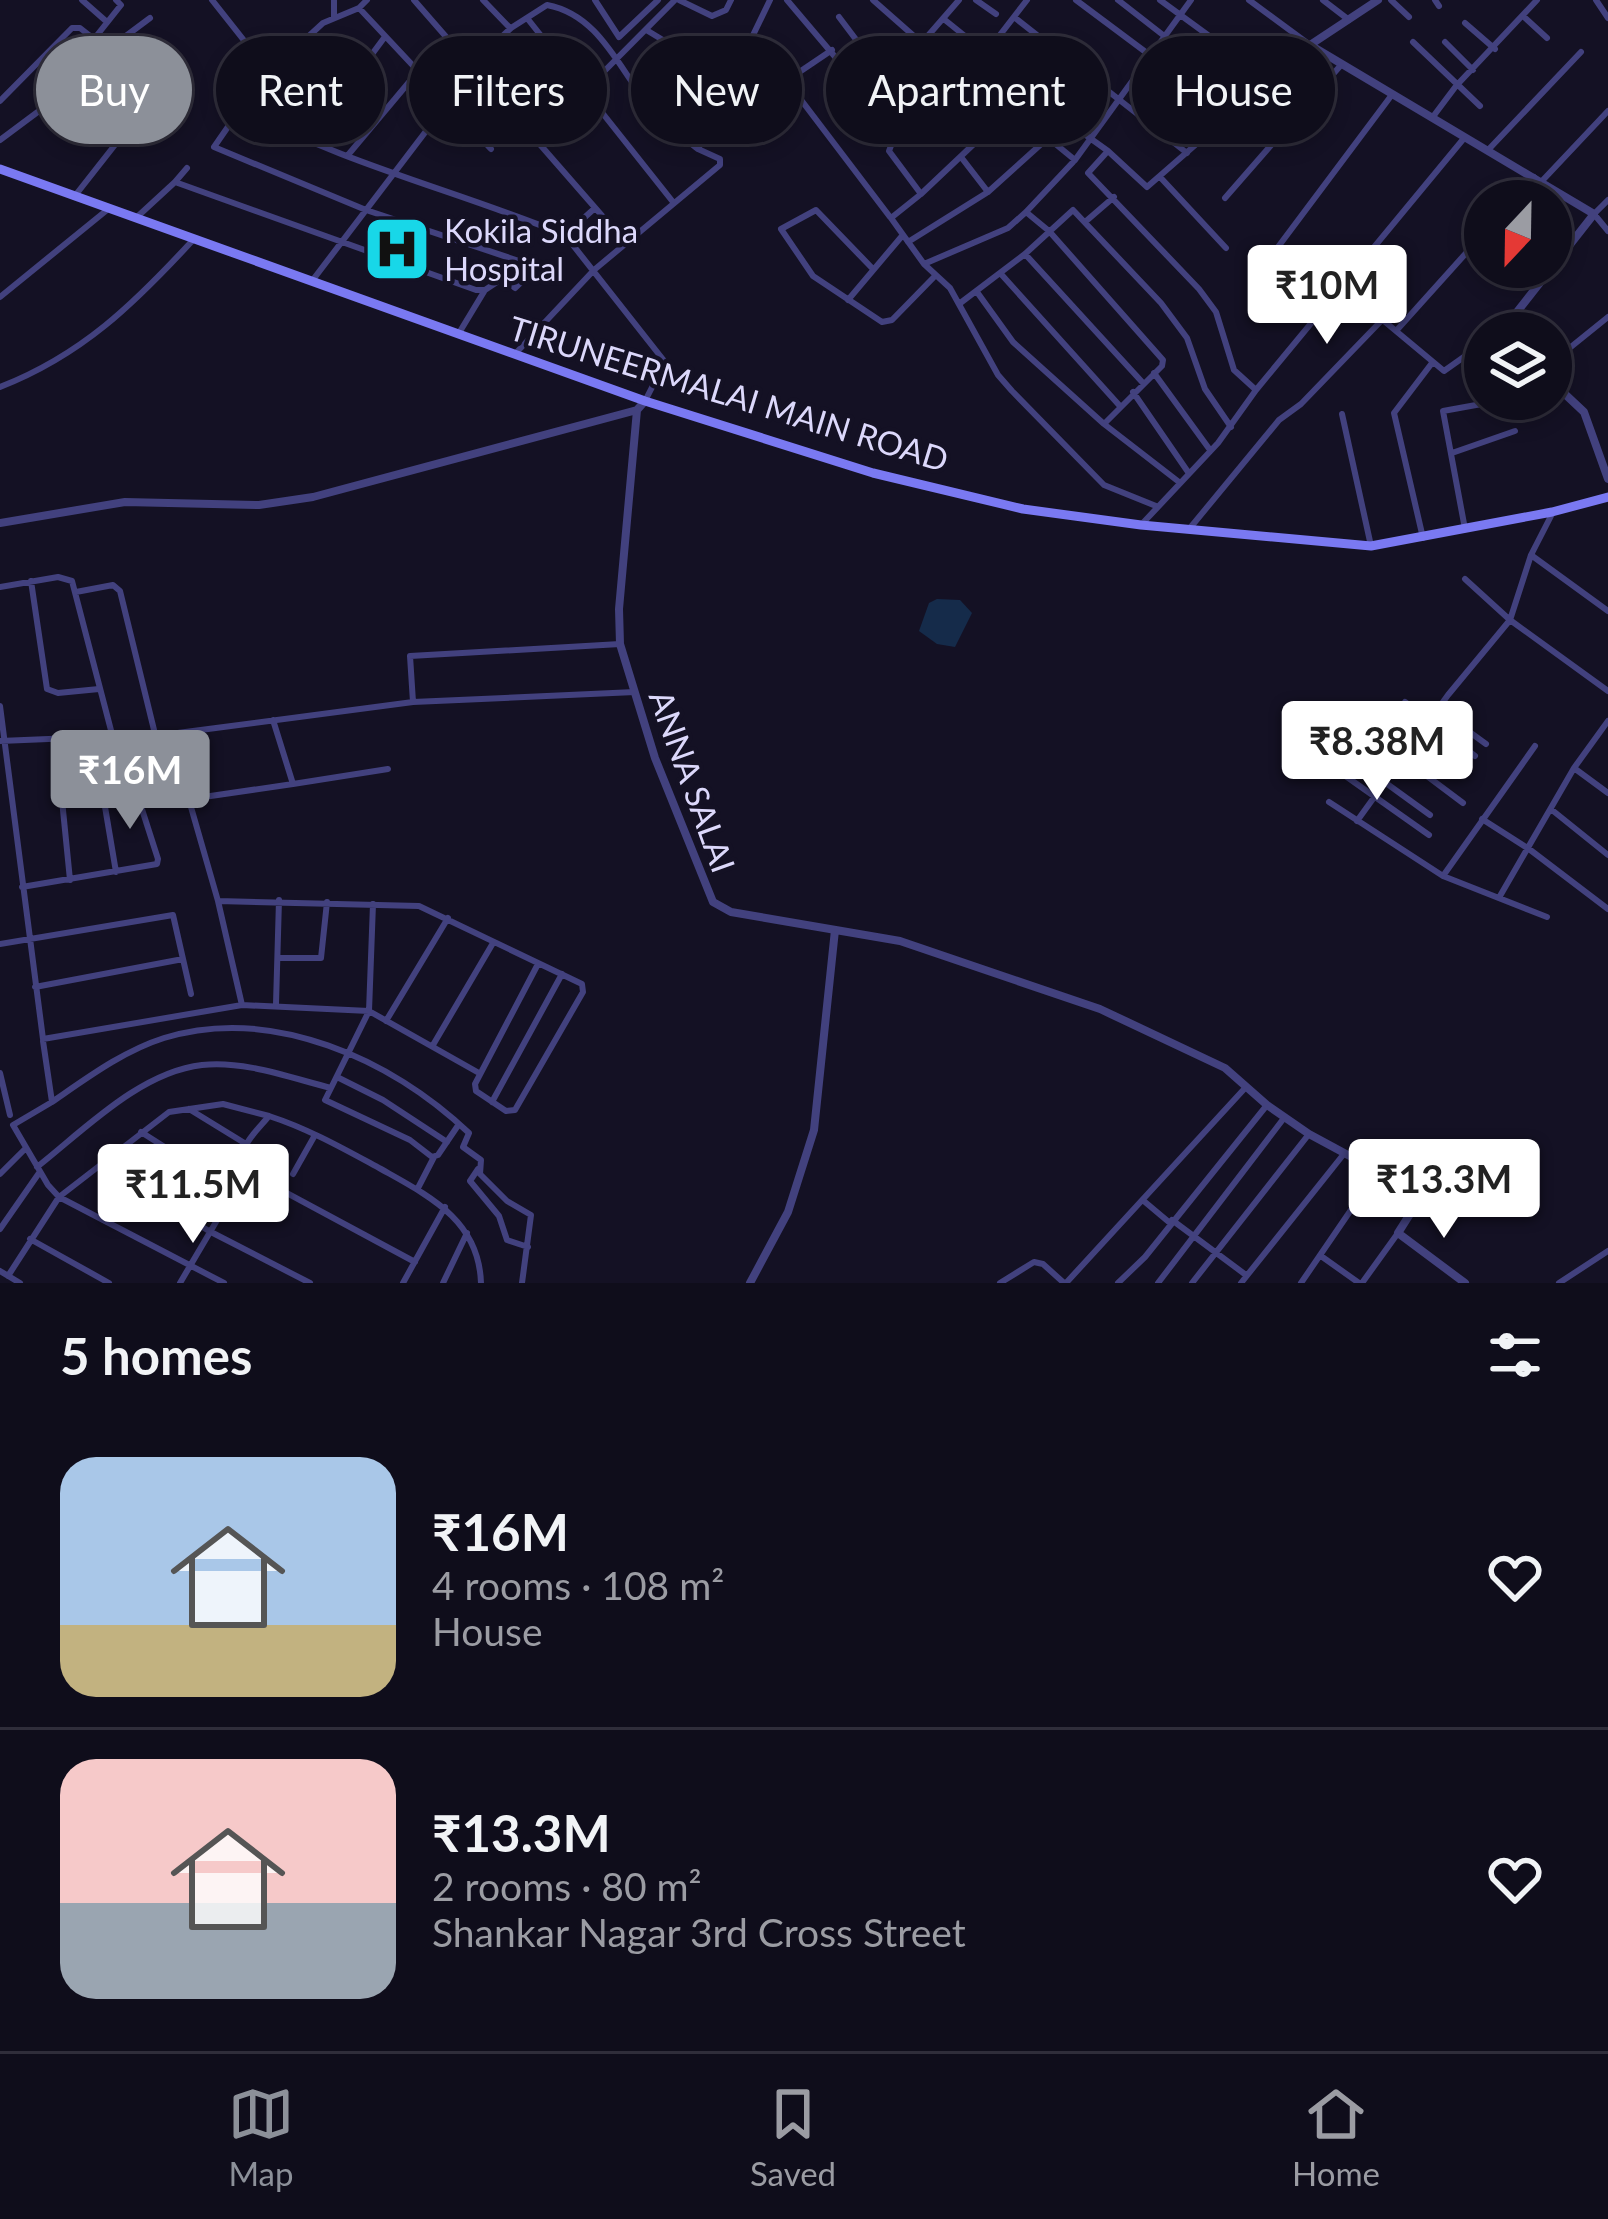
<!DOCTYPE html>
<html lang="en">
<head>
<meta charset="utf-8">
<style>
	:root { --surface:#0f0d1b; --page:#181624; --text:#f1f3f6; --muted:#9b9ca3; --line:#2f2d3a; --accent:#8c9099 }
	body { margin:0; font-family:Lato,sans-serif; background:var(--page); color:var(--text); height:100vh; display:flex; flex-direction:column; font-size:45px; white-space:nowrap }
	* { box-sizing:border-box; margin:0 }
	p { font-size:39px; color:var(--muted) }
	.icon { flex:none; width:66px; height:66px; fill:none; stroke:currentColor; stroke-width:2; stroke-linecap:round; stroke-linejoin:round }
	.map { position:relative; height:1283px; overflow:hidden }
	.panel { display:flex; flex-direction:column; background:var(--surface); flex:1 }
	.panel>* { flex:none }
	.top-card { position:absolute; left:36px; top:36px; width:1536px; height:108px; display:flex; gap:24px }
	.needle { width:78px; rotate:202deg }
	.fabs { position:absolute; left:1464px; top:180px; display:grid; gap:24px }
	.fabs a { display:grid; place-items:center; width:108px; height:108px; border-radius:50%; background:var(--surface); box-shadow:0 6px 18px #0003,0 0 0 3px var(--line); font-size:60px }
	.price { position:absolute; translate:-50% -102px; padding:0 27px; border-radius:12px; background:#fff; color:#222; font-size:39px; line-height:78px; filter:drop-shadow(0 3px 6px #0008) }
	.price::after { content:''; position:absolute; left:50%; top:72px; width:36px; height:27px; margin-left:-18px; background:inherit; clip-path:polygon(0 0,100% 0,50% 100%) }
	.price.current { background:var(--accent); color:#fff }
	ul { padding:0; list-style:none }
	li { display:flex; align-items:center; gap:36px; height:300px; padding:0 60px }
	li+li { border-top:3px solid var(--line) }
	li span { display:grid; place-items:center; flex:none; width:336px; height:240px; border-radius:36px; color:#555 }
	li>.icon { margin-inline-start:auto }
	span .icon { width:144px; height:144px; fill:#fffc; stroke-width:1 }
	li b { font-size:51px }
	h2 { display:flex; justify-content:space-between; align-items:center; height:144px; padding:0 60px; font-size:51px }
	.pill { padding:0 42px; border-radius:54px; background:var(--surface); box-shadow:0 6px 18px #0003,0 0 0 3px var(--line); font-size:42px; line-height:108px }
	.pill.current { background:var(--accent); color:#fff }
	.tab-bar { display:flex; justify-content:space-around; align-items:center; height:168px; border-top:3px solid var(--line); background:var(--surface); font-size:33px; color:var(--muted) }
	.tab-bar a { display:grid; justify-items:center; gap:6px }
	.tab-bar .current { color:var(--accent) }
	.map>svg:first-child { display:block }
	.water { fill:#152b4a }
	.lines { fill:none; stroke-linecap:round; stroke-linejoin:round }
	.minor { stroke:#42417e; stroke-width:6 }
	.tertiary { stroke:#42417e; stroke-width:8 }
	.secondary { stroke:#7a79f2; stroke-width:9 }
	.labels { text-anchor:middle; dominant-baseline:central; stroke-width:9; stroke-linejoin:round; paint-order:stroke }
	.poi-label { font-size:33px; fill:#dcd8fb; stroke:#141124; text-anchor:start }
	.street-label { font-size:33px; fill:#dcd8fb; stroke:#141124 }
</style>
</head>
<body>
<div class="map">
<svg width="1608" height="1283" viewBox="0 0 1608 1283">
	<rect width="100%" height="100%" fill="#141124"/>
	<path class="water" d="M937,599l23,1 12,13 -17,34 -18,-3 -18,-13 10,-28z"/>
	<g class="lines">
		<path class="minor" d="M82,0l25,22
			M212,0l38,48 24,20 49,-45 36,-15 8,-8
			M414,0l211,242
			M483,0l27,28
			M595,0l24,37 39,-37
			M679,0l33,16 14,-6 5,-10
			M787,0l115,136 -10,7 -3,8 32,43 -30,24 33,46 26,24 48,87 14,16 92,94 52,21
			M873,0l42,37
			M976,0l20,14
			M1076,0l154,115
			M1118,0l45,35
			M1160,0l56,41
			M1323,0l26,20
			M1391,0l18,17
			M1435,0l4,6
			M1596,0l12,18
			M359,8l132,141
			M1523,16l24,22
			M334,17v-17
			M839,17l83,110
			M1014,17l173,136
			M527,18l146,184
			M945,20l41,33
			M1465,23l30,26
			M648,31l33,20
			M1413,42l67,64
			M1445,42l28,28
			M952,48l29,26
			M832,50l-40,27 -3,7 101,133
			M103,53l47,-35
			M988,65l120,86 39,36 163,-142 -61,-45
			M879,69l37,-31h10l33,-38
			M293,84l26,-36 -7,-14
			M899,95l52,-48 9,-14
			M0,101l72,-73h8l14,11
			M1009,106l66,54
			M1432,118l24,-32 81,-86
			M902,136c40,-17 59,-38 86,-71l-4,-4 2,-8 41,-53
			M309,139l75,-101
			M0,140l43,-32 60,-55 -9,-14 27,-34 -5,-5
			M536,140l139,-140
			M1489,149l92,-97
			M1107,152l-19,21 111,116 17,23 18,58 22,20
			M348,155l67,-80
			M961,157l27,35
			M1160,177l66,71
			M1542,181l66,-70
			M175,182l12,-14
			M921,194l75,-71 25,-34
			M74,197l44,-56 2,-6 -11,-20
			M1225,198l116,-133
			M1608,200l-14,14 14,17
			M1513,201l21,-24
			M1026,212l23,19 114,129 -1,6 -58,58
			M137,217l38,-35 301,108h9l18,-12 12,10 19,-18 -3,-5 -165,-55 -152,-63 27,-39c102,56 217,83 324,127l30,-27
			M1085,222l29,-25
			M565,235l100,127 -20,39
			M908,242l80,-50 61,-55
			M1275,251l116,-155
			M1025,254l118,129
			M924,264l84,-36 18,-16 49,-52 116,-160
			M872,268l-56,-58 -35,19 32,47 69,46 10,-2 42,-43
			M1001,274l118,131
			M312,281l175,-230 24,-23 36,-23c58,11 75,75 113,113 12,11 25,21 38,31l72,-149
			M977,292l36,50 91,82 75,58
			M0,297l107,-87
			M848,300l54,-64
			M959,304l66,-50 48,-44 88,93 26,35 18,51 26,38
			M1366,306l78,65 41,-29
			M1396,331l89,-99
			M459,333l26,-43
			M515,354l79,-84 126,-105v-6l-22,-10
			M1551,363l57,-46
			M1154,373l56,77
			M0,387c82,-32 134,-83 193,-147
			M1133,392l55,80
			M1342,414l29,132
			M1452,453l63,-22
			M1552,514l-21,41 -21,65 98,71
			M1141,525l77,-82 38,-53 209,-253
			M1190,528l89,-108 22,-16 81,-84
			M1465,529l-22,-118 66,-12
			M1423,538l-29,-125 38,-50
			M1531,555l77,56
			M31,581l16,108 11,4 41,-4
			M0,587l58,-10 14,4 41,157
			M76,592l37,-7 7,6 35,143
			M413,702l-3,-46 210,-12
			M1405,702l70,54
			M0,706l43,333 199,-34 127,6 110,62
			M1438,709l48,35
			M1386,715l30,25
			M170,734l48,167 24,104
			M1419,735l46,35
			M56,740l14,140
			M0,741l170,-7 243,-32 222,-10
			M1369,741l30,23
			M1350,757l80,58
			M1403,758l60,45
			M1574,768l34,25
			M1337,770l92,65
			M293,784l95,-15
			M60,790l42,-1
			M190,799l103,-15 -20,-64
			M1329,802l114,74 104,41
			M1552,810l56,45
			M1482,819l47,30 79,60
			M1357,821l91,-126 62,-75 -45,-41
			M116,872l-14,-83 32,-6
			M1443,876l92,-130
			M22,887l135,-23 1,-5 -39,-121
			M1500,896l74,-128 34,-47
			M218,901l201,5 163,78 1,8 -68,118 -9,1 -30,-20 -1,-7 63,-120
			M0,944l173,-29 10,44 -148,28
			M280,958h41l6,-56
			M183,959l8,35
			M276,1004l3,-104
			M386,1021l62,-103
			M43,1041l9,61 -39,23 35,60 11,12 165,86
			M433,1045l60,-102
			M0,1073l10,42
			M337,1077l46,23 64,42
			M331,1088l-6,12 85,40 22,17 6,-2 21,-31
			M52,1102c35,-24 71,-51 112,-64 108,-33 227,21 305,95l-6,14 18,13 -1,14 27,27 24,14 -9,68
			M492,1102l70,-128
			M189,1109l57,35
			M141,1132l93,59
			M101,1164l108,67 101,52
			M37,1167c47,-37 103,-95 165,-102 41,-5 89,13 129,23l38,-77 4,-107
			M478,1169l-8,12 29,35 8,24 21,7
			M246,1171l169,91
			M0,1174l25,-25
			M293,1174l22,-39
			M418,1188l16,-31
			M1145,1202l25,21
			M1172,1220l74,55
			M0,1229l39,-56
			M30,1239l79,44
			M1321,1256l38,27
			M0,1271l20,12
			M8,1276l51,-79 110,-85 54,-8 46,12
			M180,1283l66,-112c-12,-22 10,-39 23,-55 40,13 75,33 112,53 48,27 98,51 100,114
			M403,1283l42,-76
			M443,1283l24,-50
			M1000,1283l34,-21 9,2 21,19
			M1066,1283l180,-196
			M1118,1283l27,-26 122,-152
			M1158,1283l126,-165
			M1192,1283l117,-149
			M1241,1283l102,-128
			M1301,1283l78,-114
			M1362,1283l36,-50
			M1559,1283l49,-32"/>
		<path class="tertiary" d="M1378,0l-68,45 284,169 -88,112 3,7
			M1551,381l33,31 24,67
			M645,401l-8,9 -18,199 1,35 35,114 58,144 18,10 169,29 200,68 125,59 42,37 42,29 113,61 -24,38 67,50
			M0,523l125,-21 134,3 54,-8 324,-87
			M750,1283l38,-71 26,-82 21,-200"/>
		<path class="secondary" d="M0,169l645,232 228,72 150,36 118,16 230,21 181,-34 56,-15"/>
	</g>
	<defs>
		<g id="hospital-square" transform="scale(3.45)"><rect x="-9" y="-9" width="18" height="18" rx="4" fill="#18d7e8" stroke="#141124"/><path d="M-5-5h3v3.5h4V-5h3V5h-3V1.5h-4V5h-3Z" fill="#111"/></g>
	</defs>
	<g fill-rule="evenodd">
		<use href="#hospital-square" x="397" y="249"/>
	</g>
	<g class="labels">
		<g class="poi-label">
			<text x="444" y="230">Kokila Siddha<tspan x="444" dy="38">Hospital</tspan></text>
		</g>
		<g class="street-label">
			<text transform="translate(729 393) rotate(17)">TIRUNEERMALAI MAIN ROAD</text>
			<text transform="translate(693 781) rotate(70)">ANNA SALAI</text>
		</g>
	</g>
</svg>
<div class="fabs">
<a><svg class="needle" viewBox="-14 -14 28 28"><path d="M0-13l5 13h-10z" fill="#e53935"/><path d="M0 13l5-13h-10z" fill="#9b9ca3"/></svg></a>
<a><svg class="icon" aria-label="layers" viewBox="0 0 24 24"><path d="M12 4l9 5-9 5-9-5zM3 14l9 5 9-5"/></svg></a>
</div>
<b class="price" style="left:1327px;top:347px">₹10M</b>
<b class="price" style="left:1377px;top:803px">₹8.38M</b>
<b class="price current" style="left:130px;top:832px">₹16M</b>
<b class="price" style="left:1444px;top:1241px">₹13.3M</b>
<b class="price" style="left:193px;top:1246px">₹11.5M</b>
<div class="top-card">
<a class="pill current">Buy</a>
<a class="pill">Rent</a>
<a class="pill">Filters</a>
<a class="pill">New</a>
<a class="pill">Apartment</a>
<a class="pill">House</a>
</div>
</div>
<section class="panel">
<h2>5 homes<svg class="icon" aria-label="filters" viewBox="0 0 24 24"><path d="M4 7h16M4 17h16"/><circle cx="9" cy="7" r="2"/><circle cx="15" cy="17" r="2"/></svg></h2>
<ul>
<li><span style="background:linear-gradient(#a9c7e8 70%,#c2b280 0)"><svg class="icon" aria-label="home" viewBox="0 0 24 24"><path d="M3 11l9-7 9 7M6 9v11h12V9"/></svg></span><div><b>₹16M</b><p>4 rooms · 108 m²</p><p>House</p></div><svg class="icon" aria-label="heart" viewBox="0 0 24 24"><path d="M12 20l-8-8c-3-5 5-10 8-4 3-6 11-1 8 4z"/></svg></li>
<li><span style="background:linear-gradient(#f6c9c9 60%,#9aa5b1 0)"><svg class="icon" aria-label="home" viewBox="0 0 24 24"><path d="M3 11l9-7 9 7M6 9v11h12V9"/></svg></span><div><b>₹13.3M</b><p>2 rooms · 80 m²</p><p>Shankar Nagar 3rd Cross Street</p></div><svg class="icon" aria-label="heart" viewBox="0 0 24 24"><path d="M12 20l-8-8c-3-5 5-10 8-4 3-6 11-1 8 4z"/></svg></li>
</ul>
</section>
<nav class="tab-bar">
<a class="current"><svg class="icon" aria-label="map" viewBox="0 0 24 24"><path d="M3 6l6-2 6 2 6-2v14l-6 2-6-2-6 2zM9 4v14M15 6v14"/></svg>Map</a>
<a><svg class="icon" aria-label="saved" viewBox="0 0 24 24"><path d="M7 4h10v16l-5-4-5 4z"/></svg>Saved</a>
<a><svg class="icon" aria-label="home" viewBox="0 0 24 24"><path d="M3 11l9-7 9 7M6 9v11h12V9"/></svg>Home</a>
</nav>
</body>
</html>
